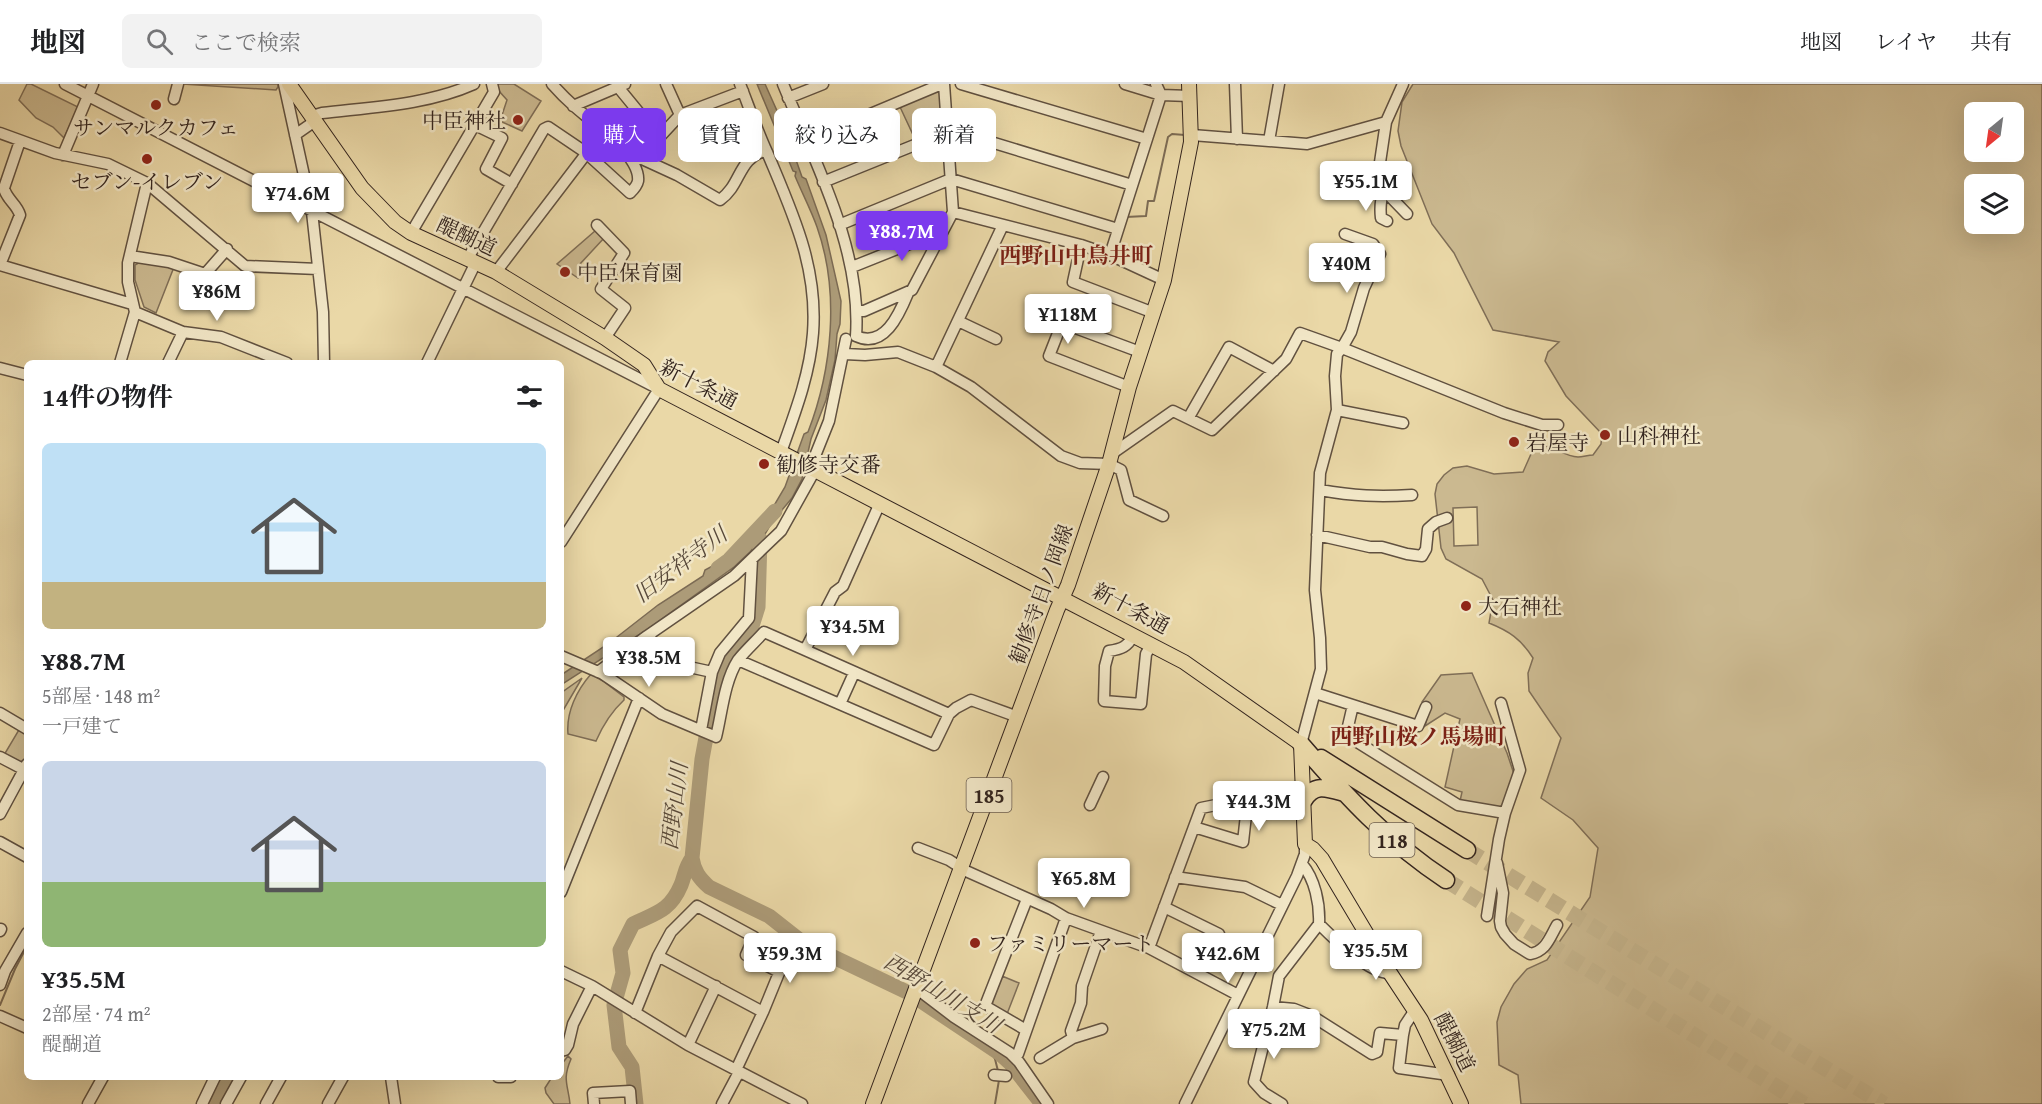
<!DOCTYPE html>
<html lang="ja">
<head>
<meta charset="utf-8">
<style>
	:root { --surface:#fff; --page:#f2f2f2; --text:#202124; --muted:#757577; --line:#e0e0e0; --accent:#7c3aed }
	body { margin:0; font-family:"Gentium Book Plus","Noto Serif JP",serif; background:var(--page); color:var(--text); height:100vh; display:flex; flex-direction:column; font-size:22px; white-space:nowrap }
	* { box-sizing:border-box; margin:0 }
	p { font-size:20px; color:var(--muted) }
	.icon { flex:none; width:33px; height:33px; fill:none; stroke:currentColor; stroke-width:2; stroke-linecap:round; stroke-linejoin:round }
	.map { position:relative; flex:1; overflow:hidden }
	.sheet { position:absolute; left:24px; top:276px; width:540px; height:720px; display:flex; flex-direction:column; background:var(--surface); border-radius:9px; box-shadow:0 6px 24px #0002 }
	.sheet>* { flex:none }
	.top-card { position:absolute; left:582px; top:24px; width:570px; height:54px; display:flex; gap:12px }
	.needle { width:39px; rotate:209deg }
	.fabs { position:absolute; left:1964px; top:18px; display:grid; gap:12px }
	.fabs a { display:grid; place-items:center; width:60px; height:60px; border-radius:9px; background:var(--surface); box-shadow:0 6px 24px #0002; font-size:30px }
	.price { position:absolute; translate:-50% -51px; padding:0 14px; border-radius:6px; background:#fff; color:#222; font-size:20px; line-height:39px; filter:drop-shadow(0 2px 3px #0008) }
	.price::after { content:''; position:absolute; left:50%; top:36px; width:18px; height:14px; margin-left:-9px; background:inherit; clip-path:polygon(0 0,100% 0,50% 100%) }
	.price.current { background:var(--accent); color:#fff }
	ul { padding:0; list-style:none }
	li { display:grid; align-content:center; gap:12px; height:318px; padding:0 18px }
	li span { display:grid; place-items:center; height:186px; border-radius:9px; color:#555 }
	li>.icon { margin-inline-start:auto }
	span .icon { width:108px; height:108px; fill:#fffc; stroke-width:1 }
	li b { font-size:26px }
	h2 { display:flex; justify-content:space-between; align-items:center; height:72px; padding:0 18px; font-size:26px }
	.tag { padding:0 21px; border-radius:9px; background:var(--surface); box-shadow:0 6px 24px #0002; font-size:21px; line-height:54px }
	.tag.current { background:var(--accent); color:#fff }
	header { display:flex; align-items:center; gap:36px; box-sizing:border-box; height:84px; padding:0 30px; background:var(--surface); border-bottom:2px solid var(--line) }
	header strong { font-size:28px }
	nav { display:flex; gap:33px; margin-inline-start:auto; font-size:21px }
	.search { width:420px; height:54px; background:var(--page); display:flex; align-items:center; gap:15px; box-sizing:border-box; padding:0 21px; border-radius:9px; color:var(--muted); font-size:22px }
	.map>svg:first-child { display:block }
	.green { fill:#cbb990; stroke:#7f6e57; stroke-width:1.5; fill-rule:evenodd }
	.water { fill:#ac9b78; stroke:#7c6b54; stroke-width:1.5 }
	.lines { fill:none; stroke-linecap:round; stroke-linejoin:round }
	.stream { stroke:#7c6b54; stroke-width:2 }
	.river { stroke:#ac9b78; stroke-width:15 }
	.highway-tunnel { stroke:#c5b48c; stroke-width:16; stroke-dasharray:16 8; stroke-linecap:butt }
	.minor-casing { stroke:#615140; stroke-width:13 }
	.major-casing { stroke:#33241e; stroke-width:16 }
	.highway-casing { stroke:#33241e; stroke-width:19 }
	.minor { stroke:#f1e6c6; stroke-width:10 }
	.major { stroke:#ead8a7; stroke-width:14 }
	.highway { stroke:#ead8a7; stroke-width:16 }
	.poi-dot { fill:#8f2418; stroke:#f1e6c6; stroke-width:2 }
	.labels { text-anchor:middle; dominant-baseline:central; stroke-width:5; stroke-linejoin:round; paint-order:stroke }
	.shield { fill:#f1e6c6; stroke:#6c5e50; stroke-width:1.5 }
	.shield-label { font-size:20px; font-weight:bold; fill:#33241e }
	.poi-label { font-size:21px; fill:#33241e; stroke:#f1e6c6; text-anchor:start }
	.street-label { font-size:21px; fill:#33241e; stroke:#f1e6c6 }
	.neighbourhood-label { font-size:22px; font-weight:bold; fill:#7a1f14; stroke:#f1e6c6 }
	.water-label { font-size:22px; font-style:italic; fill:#574839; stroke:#f1e6c6 }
</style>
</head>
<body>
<header>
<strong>地図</strong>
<div class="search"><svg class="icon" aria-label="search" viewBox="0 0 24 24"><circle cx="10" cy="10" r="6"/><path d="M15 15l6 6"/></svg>ここで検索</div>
<nav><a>地図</a><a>レイヤ</a><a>共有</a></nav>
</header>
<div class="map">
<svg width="2042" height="1020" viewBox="0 0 2042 1020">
	<rect width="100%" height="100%" fill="#ead8a7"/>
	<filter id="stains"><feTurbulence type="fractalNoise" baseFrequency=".00333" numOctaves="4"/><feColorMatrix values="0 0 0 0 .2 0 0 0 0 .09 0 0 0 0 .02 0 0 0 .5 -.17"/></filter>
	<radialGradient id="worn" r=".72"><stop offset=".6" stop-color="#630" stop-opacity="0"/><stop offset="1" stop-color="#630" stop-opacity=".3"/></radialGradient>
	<path class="green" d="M27,0h4l47,23 -14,31 -11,-11 -17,-9 -17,-18z
		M182,0h96v3l-2,3z
		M496,0h18l27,17 -19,30 -22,-10 7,-21 -8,-9z
		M1413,0h629v1020h-521l-3,-29 -19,-10 -2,-43 4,-15 13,-23 13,-15 20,-9 43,-63 8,-49 -25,-28 -32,-22 20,-60 -32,-47 -1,-18 5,-15c-12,-19 -24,-27 -44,-35l4,-23 -11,-21 -36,-20 -5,-11 -6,-54 2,-10 7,-9 9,-7 14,-2 27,8 29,-2 12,-27c18,-1 27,11 43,12 5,0 10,-2 15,-2l8,-11 1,-10 -36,-38 -21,-35 3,-9 11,-10 -66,-12 -39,-77 -22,-29 -31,-78 -3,-15 4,-29zM1974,28h39v40h-39zM1974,100h39v40h-39zM1477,423l1,38 -24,1 -1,-38z
		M937,7l4,1 2,34 -28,13 -15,-32z
		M595,147h4l6,6 -25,27 5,4 -7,10 -21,-14z
		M142,177l32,6 -18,46 -12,-6 -9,-27v-15z
		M1472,589l35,80 8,24 -11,32 -44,-8 2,-9 -17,-5 15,-68 -15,-6 -20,13 5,-19 -8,-5 19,-27z
		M591,590l12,7 21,16v3c-13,12 -21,25 -28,41l-28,-7c-2,-22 9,-44 23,-60z
		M582,594l-21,36v-21z
		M20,644l7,5v26l-9,4 -14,-8z
		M1284,702l-2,15 -12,-1 1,-12z
		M1002,892l17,7 -12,31 -14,-8 -1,-7z
		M568,972l3,3c-9,21 -3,25 -1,45h-16l-8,-11 -1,-5 7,-11h9v-12z"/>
	<path class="water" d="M757,0h8l17,38v8l5,4 15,43 4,2 20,56 15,66 -1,23 -3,10 -2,26 -9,40 -15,39 -9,40 -10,19 -20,24 -7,12 -15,18 -16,15 -89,64 -84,54v-10l47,-31 50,-39 45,-29 2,-6 11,-6 5,2 35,-30 29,-49 19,-53 4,-2c24,-62 32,-140 9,-205 -6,-17 -15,-34 -22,-51l1,-4 -3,-1z"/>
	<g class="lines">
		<path class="stream" d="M1126,133l20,-1 2,-15h6l14,-64 4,-3 13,1
			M1119,158l2,9
			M0,921l15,-36 12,-23
			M988,962l7,13 3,12
			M995,1020l4,-24"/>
		<path class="river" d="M718,484l11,-8 46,-49
			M692,774c2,13 7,20 17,29l60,29 33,26 107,51 90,60 11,10 32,41
			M213,1020l13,-27
			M636,1020l-4,-37 -13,-20 -5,-42 9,-32 -3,-23 13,-26c23,-11 37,-13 48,-39 4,-10 4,-18 11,-27l10,-99 15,-81 14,-28 21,-24 6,-19 2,-68"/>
		<path class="highway-tunnel" d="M1467,766l417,254
			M1446,796l358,224"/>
		<g class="minor-casing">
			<path id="minor" d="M65,0l594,305 -98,153
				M284,0l28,128 11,100 1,51
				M666,0l14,31
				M740,0c9,23 17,46 27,68 25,60 51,114 46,181 -3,41 -18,80 -32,119
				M783,0c32,78 79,166 73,252 28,13 43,-21 52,-43
				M961,0l186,55
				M1125,0l36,11 29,1
				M1235,0l2,55
				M618,3l41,50
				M788,14l35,-14
				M174,15l4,-15
				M573,22l52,-22
				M312,32l10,-3c51,-6 105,-8 152,-29
				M1386,38l-7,47 1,17 27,28
				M475,41l27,13 -16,31 26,15
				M0,49l55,20 53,11 39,19 98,83 73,3
				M295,51l20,-14
				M1192,51l115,9 79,-22 17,-38
				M20,57l-16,47c2,11 13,16 16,27l-20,50 132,39
				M806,57l136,-57
				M1269,57l10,-57
				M63,71l30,-71
				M640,74l37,17 43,25c22,-16 17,-41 46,-50
				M635,77l5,-3 40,-43 63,-24
				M823,98l124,-50h11l174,53
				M1384,107c-4,9 -4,18 -3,27l6,3
				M953,128l128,33 29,10 54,25
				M597,141l27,28 -23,36 24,19 -20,30
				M839,141l112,-46 167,50
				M411,149l83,-141 -2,-8
				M1081,161l-8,37 81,31
				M1110,171l51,-160 -5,-11
				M130,172l39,6 36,12 22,-25
				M468,174l76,-129 4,-2 37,25 45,41c3,-3 7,-7 8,-12 3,-25 -46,-59 -63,-74 -8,-7 -16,-15 -23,-23
				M852,183l90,-36
				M496,188l90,-118
				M858,227h6l48,-21 41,-78 -9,-128
				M135,228l48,20 38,5 66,26
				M958,237l38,18
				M845,270l20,1 33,-3 38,15 35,20 90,69 19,7 29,1 12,6 8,30 34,16
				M120,279l15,-51 -7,-30v-19l19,-80
				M168,279l15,-31
				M427,279l49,-101
				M936,283l67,-142
				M0,284l27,7
				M1129,303l-80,-31 13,-33 78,29
				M1337,326l66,13
				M1189,333l40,-70 45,24
				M1113,369l60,-42 39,19 74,-71 14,-26 42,15 9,-16 13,-44 16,-34 -7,-10 -28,-10
				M1320,406c34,6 58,7 92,5
				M880,419l-37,83 -8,6 -30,58 144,64 7,-6 15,-8 47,17
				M1317,451l53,12h12l25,7 15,2 4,-7 2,-20 8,-7 11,-4
				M1134,551c-7,12 -12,14 -25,16l-4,15 -1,35 37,3 5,-50 5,-9
				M647,552l33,29 32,7
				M561,572l42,18 59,40 52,22
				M738,576l196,85 15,-31
				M598,588l49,-36 87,-60 47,-45 34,-61v-14l14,-35 17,-82
				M1315,609l103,33 8,-19
				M840,620l14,-31
				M1353,621l-7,30 112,70 47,8
				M0,629l27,16
				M701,646l11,-58 8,-19 29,-35 3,-59
				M716,653c6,-24 8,-55 22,-77 8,-10 18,-19 26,-28l41,18
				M1301,660l20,-75 -1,-31 -5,-48 5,-117 17,-63 -2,-34 2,-22 5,-6 162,65 38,12h16
				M0,673l23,12
				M1090,721l13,-28
				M0,730l27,-50
				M0,758l27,15
				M918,764l31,12 17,11 85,38 15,9 83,30 89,47
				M1497,779l6,30 -3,28 1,6 4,7 9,10 16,10c16,-3 19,-15 27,-29
				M1175,793l70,10 37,18
				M561,808l78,-194
				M1164,823l55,27 -20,40
				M1487,832l12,-77 6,-26 15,-43 -19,-67
				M1319,840c14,14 50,50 71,49
				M0,847l1,-2
				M1101,847l-19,55 -1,17 -10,28 2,7 29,-9
				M1149,864l52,-140 15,-3 30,10 -3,27 -49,-15
				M658,872l13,-24 26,-26 57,31 -8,18 33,17
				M561,887l31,15 96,59 114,59
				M0,901l5,-14 22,-38
				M916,904l38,29 56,36 9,9 29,42
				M1273,923l21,2 18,7 60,38 5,-2 3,-19 23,2 2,-10 10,-15
				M763,928l27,-66
				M635,929l23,-57 105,56 -27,58
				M0,932l27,12
				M1026,946l-41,-24 42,-107
				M1403,951l-4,33 50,7
				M688,961l28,-59
				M561,967l4,-1 3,-5 5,-21 19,-38
				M1018,970l48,-136
				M1040,974l33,-20
				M994,991l12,1
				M391,993l4,27
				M498,993h13
				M88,1020l15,-27
				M202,1020l13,-27
				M226,1020l15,-27
				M266,1020l15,-27
				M328,1020l15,-27
				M594,1020l-1,-11 37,-2 1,13
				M722,1020l17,-32
				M1185,1020l112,-228 8,-22v-10
				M1282,1020l-18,-11 -10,-11 19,-75 6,-31 40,-52c1,-20 -4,-45 -17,-60"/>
		</g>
		<g class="major-casing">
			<path id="major" d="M289,0l73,104 33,34 16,11 85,39 109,66 39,27 15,24 525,273 117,82 4,100 8,5 9,10 68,114 31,47 40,84
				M873,1020l184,-494 11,-25 41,-121 20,-77 35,-107 27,-138 -2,-58"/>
		</g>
		<g class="highway-casing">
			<path id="highway" d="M1301,660c45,52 87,98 145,136
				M1321,674l146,92
				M1304,716c10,-17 23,-12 40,-7"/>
		</g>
		<use href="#minor" class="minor"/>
		<use href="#major" class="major"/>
		<use href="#highway" class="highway"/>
	</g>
	<g class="poi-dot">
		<circle cx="156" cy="21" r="6"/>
		<circle cx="518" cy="36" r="6"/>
		<circle cx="147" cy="75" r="6"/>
		<circle cx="565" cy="188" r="6"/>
		<circle cx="1605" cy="351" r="6"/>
		<circle cx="1514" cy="358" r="6"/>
		<circle cx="764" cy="380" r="6"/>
		<circle cx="1466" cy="522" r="6"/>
		<circle cx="975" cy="859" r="6"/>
	</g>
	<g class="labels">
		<g class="shield">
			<rect x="966.5" y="694" width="45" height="34" rx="4.5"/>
			<rect x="1369.5" y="739" width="45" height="34" rx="4.5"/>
		</g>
		<g class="shield-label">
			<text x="989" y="711">185</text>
			<text x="1392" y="756">118</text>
		</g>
		<g class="poi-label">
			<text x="506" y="36" text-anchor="end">中臣神社</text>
			<text x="156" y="43" text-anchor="middle">サンマルクカフェ</text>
			<text x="147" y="97" text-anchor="middle">セブン-イレブン</text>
			<text x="577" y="188">中臣保育園</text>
			<text x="1617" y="351">山科神社</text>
			<text x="1526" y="358">岩屋寺</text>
			<text x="776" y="380">勧修寺交番</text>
			<text x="1478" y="522">大石神社</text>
			<text x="987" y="859">ファミリーマート</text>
		</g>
		<g class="street-label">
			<text transform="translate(467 152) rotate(25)">醍醐道</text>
			<text transform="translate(699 300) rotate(27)">新十条通</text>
			<text transform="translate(1041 510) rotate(-70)">勧修寺日ノ岡線</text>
			<text transform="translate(1131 524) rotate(28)">新十条通</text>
			<text transform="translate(1455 958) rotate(63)">醍醐道</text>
		</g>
		<g class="neighbourhood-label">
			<text x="1076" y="171">西野山中鳥井町</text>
			<text x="1418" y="652">西野山桜ノ馬場町</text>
		</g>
		<g class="water-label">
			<text transform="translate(680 480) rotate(-37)">旧安祥寺川</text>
			<text transform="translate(674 722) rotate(-83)">西野山川</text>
			<text transform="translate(943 909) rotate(31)">西野山川支川</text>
		</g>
	</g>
	<rect width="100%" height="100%" filter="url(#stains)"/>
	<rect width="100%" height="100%" fill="url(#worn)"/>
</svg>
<div class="fabs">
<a><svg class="needle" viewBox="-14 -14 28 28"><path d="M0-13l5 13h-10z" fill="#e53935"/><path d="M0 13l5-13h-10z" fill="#757577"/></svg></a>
<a><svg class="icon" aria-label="layers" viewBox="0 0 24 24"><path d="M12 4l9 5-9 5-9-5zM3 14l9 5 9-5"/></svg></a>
</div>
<b class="price" style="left:1366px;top:128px">¥55.1M</b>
<b class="price" style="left:298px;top:140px">¥74.6M</b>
<b class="price current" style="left:902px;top:178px">¥88.7M</b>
<b class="price" style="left:1347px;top:210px">¥40M</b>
<b class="price" style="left:217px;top:238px">¥86M</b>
<b class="price" style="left:1068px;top:261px">¥118M</b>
<b class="price" style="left:853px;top:573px">¥34.5M</b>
<b class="price" style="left:649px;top:604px">¥38.5M</b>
<b class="price" style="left:1259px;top:748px">¥44.3M</b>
<b class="price" style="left:1084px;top:825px">¥65.8M</b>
<b class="price" style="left:1376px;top:897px">¥35.5M</b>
<b class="price" style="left:790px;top:900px">¥59.3M</b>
<b class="price" style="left:1228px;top:900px">¥42.6M</b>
<b class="price" style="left:1274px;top:976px">¥75.2M</b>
<div class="top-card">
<a class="tag current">購入</a>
<a class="tag">賃貸</a>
<a class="tag">絞り込み</a>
<a class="tag">新着</a>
</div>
<section class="sheet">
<h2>14件の物件<svg class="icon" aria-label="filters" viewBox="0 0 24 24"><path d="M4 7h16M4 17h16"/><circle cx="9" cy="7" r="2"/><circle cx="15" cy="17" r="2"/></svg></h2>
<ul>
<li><span style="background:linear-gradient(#bfe0f5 75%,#c2b280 0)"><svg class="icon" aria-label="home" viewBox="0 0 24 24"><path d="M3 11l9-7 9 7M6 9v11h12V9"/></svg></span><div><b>¥88.7M</b><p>5部屋 · 148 m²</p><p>一戸建て</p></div></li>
<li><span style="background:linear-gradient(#c9d6e8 65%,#8fb573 0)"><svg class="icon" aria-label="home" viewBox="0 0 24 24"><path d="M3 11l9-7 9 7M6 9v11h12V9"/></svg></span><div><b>¥35.5M</b><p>2部屋 · 74 m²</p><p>醍醐道</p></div></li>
</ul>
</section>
</div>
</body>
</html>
